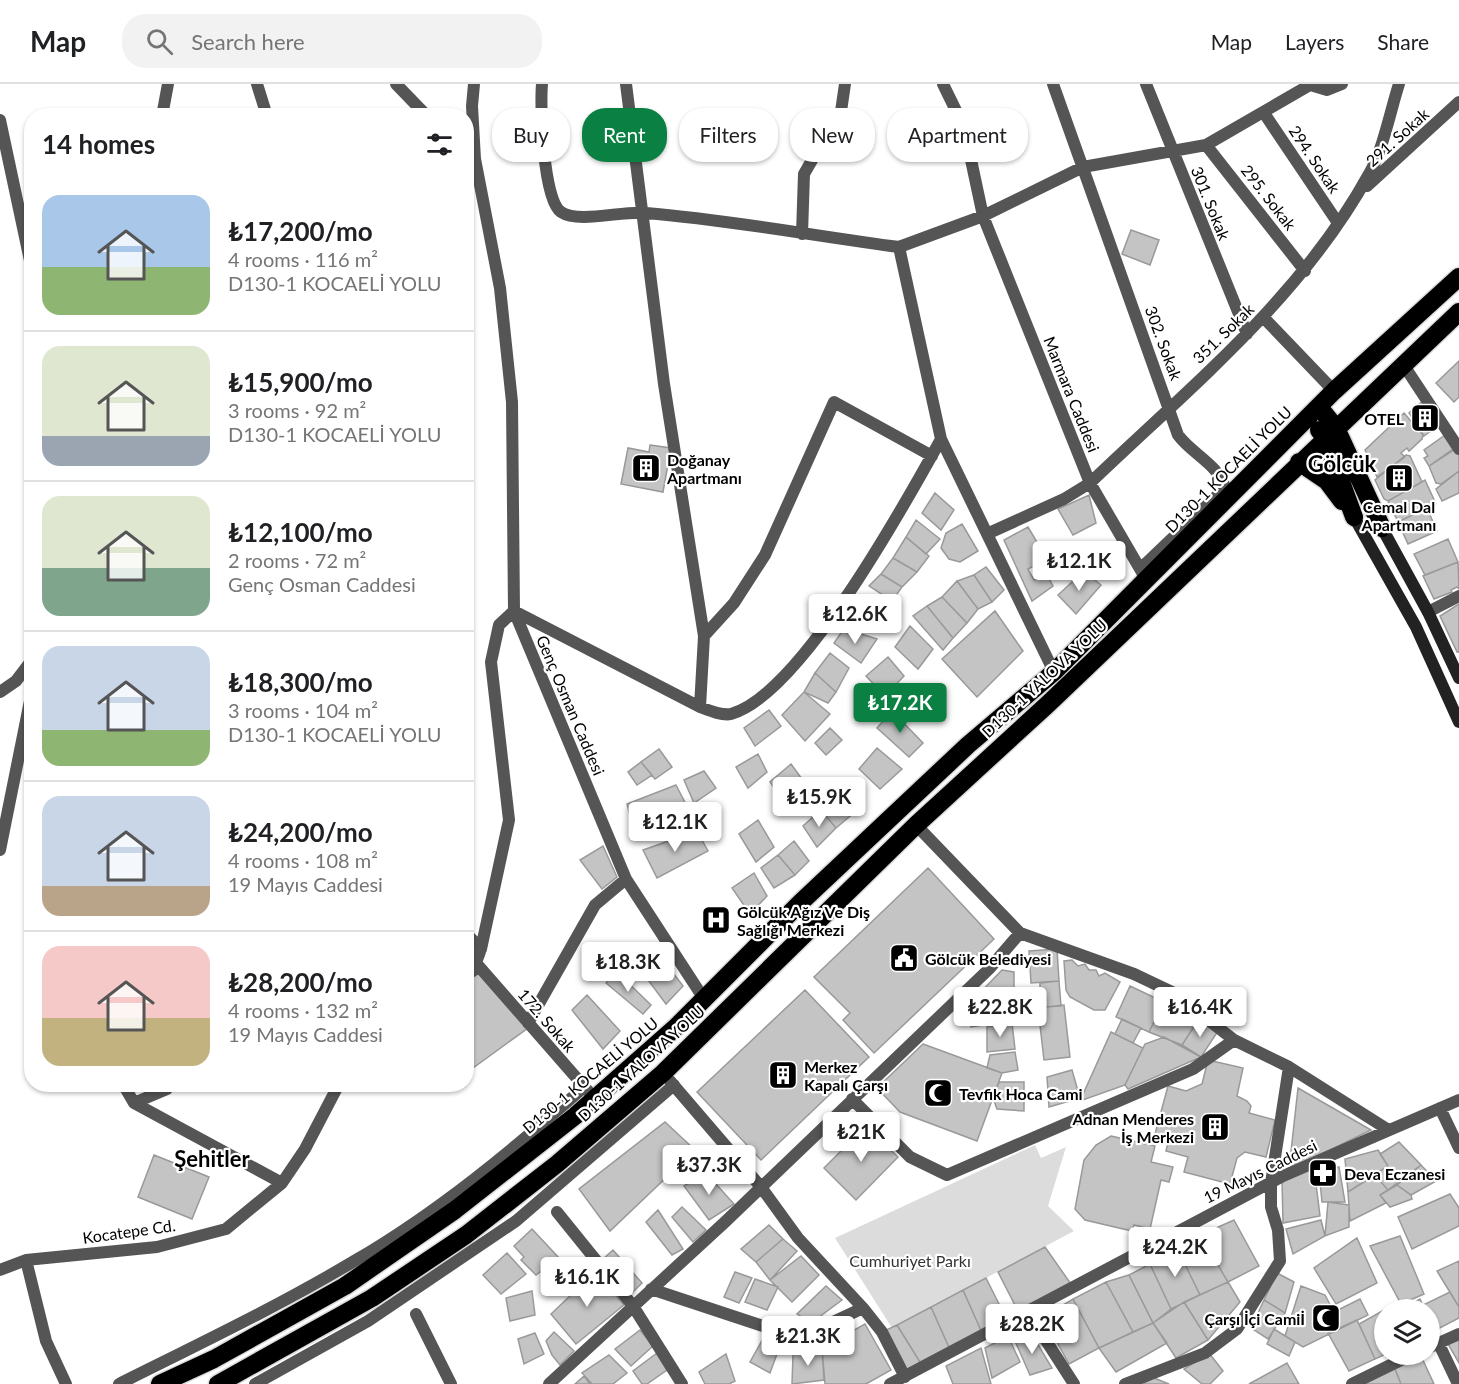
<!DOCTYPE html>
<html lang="en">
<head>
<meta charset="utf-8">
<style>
	:root { --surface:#fff; --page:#f2f2f2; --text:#202124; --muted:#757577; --line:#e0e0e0; --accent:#0b8043 }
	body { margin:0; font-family:Lato,sans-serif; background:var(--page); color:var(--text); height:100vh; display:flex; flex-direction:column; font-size:22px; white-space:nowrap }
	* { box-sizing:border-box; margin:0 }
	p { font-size:20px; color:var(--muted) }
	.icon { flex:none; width:33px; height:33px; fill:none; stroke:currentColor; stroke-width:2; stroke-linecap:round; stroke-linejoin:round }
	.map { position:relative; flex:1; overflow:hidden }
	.drawer { position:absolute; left:24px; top:24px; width:450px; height:984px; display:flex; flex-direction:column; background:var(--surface); border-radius:24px; box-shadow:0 2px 4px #0004 }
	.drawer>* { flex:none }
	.hud { position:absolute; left:492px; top:24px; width:570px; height:54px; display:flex; gap:12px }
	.controls { position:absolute; left:1374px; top:1215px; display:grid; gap:12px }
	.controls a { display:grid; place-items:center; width:66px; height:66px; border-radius:50%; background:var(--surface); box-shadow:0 2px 4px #0004; font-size:30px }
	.price { position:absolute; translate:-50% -51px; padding:0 14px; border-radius:6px; background:#fff; color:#222; font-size:20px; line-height:39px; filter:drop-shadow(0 2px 3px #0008) }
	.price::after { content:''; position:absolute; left:50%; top:36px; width:18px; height:14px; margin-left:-9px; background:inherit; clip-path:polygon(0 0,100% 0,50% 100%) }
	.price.current { background:var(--accent); color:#fff }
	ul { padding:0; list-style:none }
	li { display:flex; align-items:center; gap:18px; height:150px; padding:0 18px }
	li+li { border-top:2px solid var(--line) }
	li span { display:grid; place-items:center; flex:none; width:168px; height:120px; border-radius:18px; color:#555 }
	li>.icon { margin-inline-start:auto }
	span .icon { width:72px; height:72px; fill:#fffc; stroke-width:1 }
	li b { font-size:26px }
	h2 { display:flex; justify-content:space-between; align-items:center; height:72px; padding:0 18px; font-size:26px }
	.pill { padding:0 21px; border-radius:24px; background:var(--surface); box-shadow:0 2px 4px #0004; font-size:21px; line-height:54px }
	.pill.current { background:var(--accent); color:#fff }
	header { display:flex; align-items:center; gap:36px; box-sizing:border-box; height:84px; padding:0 30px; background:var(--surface); border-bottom:2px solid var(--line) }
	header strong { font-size:28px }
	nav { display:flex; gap:33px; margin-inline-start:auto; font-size:21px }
	.search { width:420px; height:54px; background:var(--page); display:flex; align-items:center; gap:15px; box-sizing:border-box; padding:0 21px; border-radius:24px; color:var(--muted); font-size:22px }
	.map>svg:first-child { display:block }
	.green { fill:#dcdcdc }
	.building { fill:#c4c4c4; stroke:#999; stroke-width:1.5 }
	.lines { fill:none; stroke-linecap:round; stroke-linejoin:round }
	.highway-casing { stroke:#dbdbdb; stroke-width:21 }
	.street { stroke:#555; stroke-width:12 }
	.secondary { stroke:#222; stroke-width:12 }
	.highway { stroke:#000; stroke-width:18 }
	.labels { text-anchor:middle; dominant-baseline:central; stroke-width:4.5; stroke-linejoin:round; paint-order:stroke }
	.street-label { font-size:16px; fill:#000; stroke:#fff }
	.poi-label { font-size:16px; font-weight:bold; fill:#000; stroke:#fff; text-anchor:start }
	.park-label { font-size:16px; fill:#333; stroke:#fff }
	.district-label { font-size:22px; font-weight:bold; fill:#000; stroke:#fff }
</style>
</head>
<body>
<header>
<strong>Map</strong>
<div class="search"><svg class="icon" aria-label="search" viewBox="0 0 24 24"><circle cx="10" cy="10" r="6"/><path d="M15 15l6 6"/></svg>Search here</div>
<nav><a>Map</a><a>Layers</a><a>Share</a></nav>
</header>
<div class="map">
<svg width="1459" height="1300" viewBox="0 0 1459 1300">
	<rect width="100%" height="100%" fill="#fff"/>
	<path class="green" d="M1035,1061l6,13 25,-11 -18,59 26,25 -182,97 -57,-90z"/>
	<path class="building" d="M1131,146l28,10 -9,25 -28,-11z
		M1459,277v36l-5,5 -18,-19z
		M1425,315l17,24 -18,13 -15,-23z
		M1404,329l19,22 -1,4 -13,12 -2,-3 -6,5 4,4 -28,20 -12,-27z
		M1445,351l8,14 -24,17 -5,-8 4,-2 -4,-6z
		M650,361l21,3 -8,44 -42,-8 7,-36 21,4z
		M1455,365l4,6v16l-18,13 -5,-1 -7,-17z
		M1406,371l4,1 12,26 -34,19 -4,-2 -9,-19z
		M1459,387v22l-17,8 -6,-12z
		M1425,396l11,24 -38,18 -10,-21z
		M935,409l19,17 -13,20 -19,-17z
		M1089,411l7,28 -23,12 -15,-26z
		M1427,424l10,23 -29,13 -10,-22z
		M916,436l24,19 -14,15 -20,-17z
		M962,440l16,27 -18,11 -11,-3 -8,-11 5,-15z
		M1028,443l19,32 -19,10 6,11 13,-5 6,11 -21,15 -28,-61z
		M906,453l23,19 -12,16 -24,-14z
		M1448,455l10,23 -33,13 -11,-21z
		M1107,459l15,13 -12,18 -18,-18z
		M893,474l24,14 -15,15 -21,-13z
		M1458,478l1,27 -2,-2 -6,3 1,2 -18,7 -11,-23z
		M986,483l18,23 -12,12 -18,-27z
		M1084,487l17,14 -25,29 -18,-19z
		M881,490l21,13 -10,14 -23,-15z
		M974,491l18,27 -14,7 -21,-28z
		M957,497l21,28 -11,14 -25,-26z
		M942,513l25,26 -14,15 -26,-32z
		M862,514l19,17 -9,17 -22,-16z
		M1459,520v48h-2l-17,-36z
		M927,522l26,32 -10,12 -30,-34z
		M995,527l28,40 -46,46 -35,-38z
		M910,542l23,23 -15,20 -23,-22z
		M843,546l11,7 4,-4 19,6 -16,24 -27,-20z
		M830,569l19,15 -13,24 -21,-19z
		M888,573l16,19 -19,20 -19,-20z
		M815,589l21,19 -8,11 -24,-11z
		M920,601l14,17 -16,16 -16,-16z
		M804,608l26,22 -25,27 -23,-26z
		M769,626l12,16 -26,20 -11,-18z
		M892,627l31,32 -14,14 -32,-29z
		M830,644l12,12 -16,15 -11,-12z
		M877,664l25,21 -22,20 -21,-20z
		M659,665l13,18 -17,12 -14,-17z
		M758,670l9,18 -19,16 -12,-21z
		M641,678l11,13 -15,10 -9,-13z
		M791,680l19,26 -21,19 -19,-27z
		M704,687l12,17 -22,15 -10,-23z
		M676,701l15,29 -55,25 -9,-35z
		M836,707l19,21 -19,16 -15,-18z
		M821,726l15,18 -19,19 -14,-21z
		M758,736l16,27 -18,15 -17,-28z
		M697,747l11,20 -51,27 -14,-28z
		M794,757l15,20 -14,14 -17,-20z
		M603,762l14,31 -15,12 -22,-29z
		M778,771l17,20 -21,13 -13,-20z
		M928,784l66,71 -120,114 -31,-33 7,-7 -36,-36z
		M754,789l13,23 -17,18 -18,-26z
		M658,860l18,13 -9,8 16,21 -17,18 -32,-43z
		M1057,865l2,32 -28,2 -2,-32z
		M1072,876l6,6 7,-2 4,6h7l3,6 6,-3 15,9 -15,28h-11l-24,-13 -4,-7 -2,-29z
		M479,886l49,58 -62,45v-96z
		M1002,886l12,2v48l-43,7 -2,-23z
		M617,888l34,33 -8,9 -37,-31z
		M1059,897l2,25 -19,1v-6l-6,1 -1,-10 5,-1v-8z
		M1130,902l34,16 -15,30 -33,-15z
		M805,906l64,67 -108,103 -64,-68z
		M587,911l33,36 -17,18 -31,-39z
		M1164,918l35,17 -17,26 -33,-13z
		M1064,921l6,52 -26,3 -6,-52z
		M1122,935l19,9 -8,15 -18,-9z
		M1199,935l19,12 -17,26 -19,-12z
		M1012,939l3,26 -28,3v-25z
		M1111,948l32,16 -18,37 -45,16z
		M1164,953l37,20 -73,32 -3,-4 20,-41z
		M923,960l79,29 -25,68 -77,-29 -23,-24z
		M1015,968l3,18 -16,3 -15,-5 3,-13z
		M1208,976l35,8 -6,28 10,5 4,5 -2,7 26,7 -9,37 -21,-5 -8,6 -7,26 -46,-12 4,-15 -22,-6 3,-13 -14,-4 13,-48 18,5 16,-7z
		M1072,986l8,28 -31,9 -2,-30z
		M999,998h25v29l-27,-2 -4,-11z
		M1298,1004l73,42 -82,40z
		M665,1038l30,28 -85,81 -31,-42z
		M866,1042l32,31 -42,43 -32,-32z
		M1111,1052l44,10 -4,16 22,5 -4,15 -8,-2 -11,49 -16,-4 -2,6 -47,-11 -10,-11 9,-49 12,-15z
		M1399,1058l22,23 -33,25 -13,-15 13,-9 -8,-12z
		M1378,1066l10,16 -40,26 -3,-33z
		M154,1071l55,22 -17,42 -54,-22z
		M1421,1081l15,16 -25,14 -14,-10z
		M1339,1083l6,35h-23l-3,-31z
		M1314,1084l6,48 -37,7 -1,-43z
		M706,1089l28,31 -25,16 -25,-34z
		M1375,1091l13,15 -8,5 6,8 -36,18 -2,-29z
		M1397,1101l14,10 1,4 -22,8 -10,-12z
		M1450,1110l9,14v18l-47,23 -14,-32z
		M1328,1118l21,3v22l-24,9z
		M682,1123l24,23 -13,12 -21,-25z
		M658,1126l25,39 -11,6 -26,-33z
		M1234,1136l25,46 -31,16 -28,-47z
		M1321,1136l4,16 -32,18 -7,-25z
		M769,1141l14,14 -27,23 -15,-13z
		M532,1145l27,29 -23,17 -15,-15 3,-3 -10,-11z
		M1200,1151l28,47 -28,13 -24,-49z
		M1400,1152l24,58 -23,10 -31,-58z
		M1357,1154l20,45 -41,21 -22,-36z
		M783,1155l14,12 -27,29 -14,-18z
		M1176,1162l24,49 -29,14 -21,-45z
		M1045,1163l28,40 -53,28 -22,-43z
		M613,1166l29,33 -10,10 -29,-34z
		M507,1169l19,21 -25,20 -18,-19z
		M801,1172l18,19 -27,27 -22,-22z
		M1459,1177v46l-22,-36z
		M1150,1180l21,45 -18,14 -24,-48z
		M595,1188l29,33 -48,39 -25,-30z
		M735,1188l17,6 -13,25 -15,-6z
		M1277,1189l17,9 -9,31 -21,-13z
		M1129,1191l24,48 -20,9 -27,-50z
		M986,1194l22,44 -25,13 -20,-45z
		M755,1195l23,8 -11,23 -22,-8z
		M1106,1198l27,50 -34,16 -26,-49z
		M1228,1198l12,20 -32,38 -24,-38z
		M826,1202l16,14 -31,23 -14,-9z
		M1301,1202l24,9 9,17 26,-13 8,16 -65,32 -18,-11z
		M963,1206l20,45 -32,17 -20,-45z
		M532,1207l3,24 -25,6 -4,-23z
		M1450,1208l9,15v11l-25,13 -4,-10v-11h-5l-2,-5z
		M1073,1215l26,49 -30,16 -26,-47z
		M1420,1215l5,11h-24z
		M1264,1216l21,13 -17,26 -17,-11z
		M1184,1218l24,38 -32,18 -23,-35z
		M931,1223l20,45 -28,15 -26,-42z
		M1384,1226l2,44 -11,5 -16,-35z
		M1357,1236l18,39 -26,12 -21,-38z
		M1153,1239l14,20 -51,29 -17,-24z
		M865,1240l26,46 -25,14h-41l-3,-36z
		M897,1241l26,42 -18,10 -23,-45z
		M1274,1245l21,13 -6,14 -22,-12z
		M640,1246l13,16 -22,20 -16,-17z
		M554,1248l20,19 -14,14 -8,-10 -6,-14z
		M535,1249l9,21 -20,10 -6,-25z
		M1031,1249l21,35 -22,7 -15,-34z
		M1008,1252l12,26 -28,16 -7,-30z
		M764,1253l17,6 -11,30 -20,-11z
		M1459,1256v23l-11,-19z
		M822,1264l2,32 -32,4 1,-30z
		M981,1264l10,36h-38l-7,-18z
		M657,1269l10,17 -20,14h-5l-9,-13z
		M1209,1269l14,18 -13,13h-8l-18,-15z
		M726,1270l9,27 -6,3h-24l-6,-12z
		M609,1271l18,18 -14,11h-21l-10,-11z
		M1421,1272l13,28h-33l-6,-15z
		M1287,1279l12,21h-50z
		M1395,1285l6,15h-37z
		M584,1292l6,8h-15z
		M1154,1294l15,6h-27z"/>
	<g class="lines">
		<g class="highway-casing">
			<path id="highway" d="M1319,323l17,21 46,100
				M1319,346l6,8 29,79
				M1299,378l28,19 15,20
				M160,1300l54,-25 131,-73 110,-76 120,-94 101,-89 124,-124 168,-158 86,-73 280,-281 125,-114
				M218,1300l154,-86 94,-63 91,-71 106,-91 253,-248 132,-121 411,-392"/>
		</g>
		<path class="street" d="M257,0l10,32
			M396,0l31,32
			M474,0l-2,22 3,53
			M626,0l38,300 40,252 -4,71
			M943,0l21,43 19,89 107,267 53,91
			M1053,0l125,351c14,19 41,30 47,53l-85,81
			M1146,0l101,250
			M1307,0l20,6 15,-6
			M1264,29l74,110
			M162,32l6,-32
			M0,36l32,150
			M1206,61l99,126
			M466,68l9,7 25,129 12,114 2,209 112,268 78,120
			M1367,102l92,-84
			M802,150l2,-60 19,-33 16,-16 6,-41
			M899,163l84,-31 100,-49 123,-22 102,-59
			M1264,234l70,73
			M1403,280l56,85
			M941,355l113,233
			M989,449l75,-34 26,-16c100,-96 211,-185 279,-309 14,-24 21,-62 30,-90
			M514,527l186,96c8,3 22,9 31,7 69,-19 174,-210 210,-275l-42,-192c-84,-11 -168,-27 -253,-34 -22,-3 -67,11 -85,-1 -18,-12 -21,-105 -19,-128
			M1428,528l31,-16
			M704,552l30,-33 31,-48 69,-153 98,54
			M0,608l16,-11 16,-21
			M916,741l104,108 114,41 40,19 60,47 55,27 98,62
			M0,766l32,-159
			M466,849l15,16
			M476,879l112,128
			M466,890l7,-3 8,-22 28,-129 -18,-158 8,-37 15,-14
			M528,939l67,-118 31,-26
			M670,997l91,106 37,51 65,70 19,24 23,45
			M123,1000l11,19 148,80
			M852,1015l58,58 37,18 246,-106 41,-29
			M134,1019l33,-14 3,-5
			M1440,1024l19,40
			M557,1128l76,94 49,78
			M26,1176l20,81 20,43
			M0,1186l26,-10 131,-13 69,-18 56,-46 23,-34 34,-65
			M651,1205l148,49 64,-30
			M1027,1227l47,73
			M416,1230l35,70
			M1438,1258l20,42
			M1430,1263l29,-13
			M119,1300c80,-40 160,-78 237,-124 82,-48 157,-110 228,-173
			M255,1300l113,-63 148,-100 158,-136
			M549,1300l176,-162 264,-253 31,-36
			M890,1300l393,-208 176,-76
			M1125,1300l80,-31 32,-24 43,-68 -2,-31 -7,-23v-24l18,-116
			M1352,1300l61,-30"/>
		<path class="secondary" d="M1354,433l62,110 43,95
			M1382,444l46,84 31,66"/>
		<use href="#highway" class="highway"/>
	</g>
	<defs>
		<g id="building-square" transform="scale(1.5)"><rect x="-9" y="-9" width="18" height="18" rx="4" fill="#000" stroke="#fff"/><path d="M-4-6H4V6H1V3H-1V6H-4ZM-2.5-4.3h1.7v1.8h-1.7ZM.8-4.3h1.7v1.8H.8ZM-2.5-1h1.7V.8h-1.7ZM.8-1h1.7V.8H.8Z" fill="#fff"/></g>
		<g id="hospital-square" transform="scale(1.5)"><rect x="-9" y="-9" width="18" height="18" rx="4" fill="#000" stroke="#fff"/><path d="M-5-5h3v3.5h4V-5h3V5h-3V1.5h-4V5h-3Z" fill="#fff"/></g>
		<g id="civic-square" transform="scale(1.5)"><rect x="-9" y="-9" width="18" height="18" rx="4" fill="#000" stroke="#fff"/><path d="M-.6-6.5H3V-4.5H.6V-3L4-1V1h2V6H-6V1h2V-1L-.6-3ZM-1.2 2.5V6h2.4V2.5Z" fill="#fff"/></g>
		<g id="mosque-square" transform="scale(1.5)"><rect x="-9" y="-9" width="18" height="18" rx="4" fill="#000" stroke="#fff"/><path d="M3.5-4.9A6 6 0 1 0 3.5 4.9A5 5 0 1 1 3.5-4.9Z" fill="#fff"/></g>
		<g id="pharmacy-square" transform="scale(1.5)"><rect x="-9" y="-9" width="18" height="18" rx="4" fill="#000" stroke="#fff"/><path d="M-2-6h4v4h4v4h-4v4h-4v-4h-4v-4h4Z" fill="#fff"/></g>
	</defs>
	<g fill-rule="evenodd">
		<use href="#building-square" x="1425" y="334"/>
		<use href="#building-square" x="646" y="384"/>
		<use href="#building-square" x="1399" y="394"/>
		<use href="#hospital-square" x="716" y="836"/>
		<use href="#civic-square" x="904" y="874"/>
		<use href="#building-square" x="783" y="991"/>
		<use href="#mosque-square" x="938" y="1009"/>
		<use href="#building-square" x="1215" y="1043"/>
		<use href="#pharmacy-square" x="1323" y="1089"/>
		<use href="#mosque-square" x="1326" y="1234"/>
	</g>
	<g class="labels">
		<g class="street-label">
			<text transform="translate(1397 53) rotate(-42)">291. Sokak</text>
			<text transform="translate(1315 75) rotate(56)">294. Sokak</text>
			<text transform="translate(1269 113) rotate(52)">295. Sokak</text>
			<text transform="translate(1211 119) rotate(68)">301. Sokak</text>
			<text transform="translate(1223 249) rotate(-44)">351. Sokak</text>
			<text transform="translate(1164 259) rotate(70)">302. Sokak</text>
			<text transform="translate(1072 310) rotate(68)">Marmara Caddesi</text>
			<text transform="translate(1228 385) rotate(-45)">D130-1 KOCAELİ YOLU</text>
			<text transform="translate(1044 594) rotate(-43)">D130-1 YALOVA YOLU</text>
			<text transform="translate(571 621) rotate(67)">Genç Osman Caddesi</text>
			<text transform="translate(547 936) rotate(49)">172. Sokak</text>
			<text transform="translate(641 979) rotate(-42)">D130-1 YALOVA YOLU</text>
			<text transform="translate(590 991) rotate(-40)">D130-1 KOCAELİ YOLU</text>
			<text transform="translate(1260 1087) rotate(-26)">19 Mayıs Caddesi</text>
			<text transform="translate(129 1147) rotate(-8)">Kocatepe Cd.</text>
		</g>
		<g class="poi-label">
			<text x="1404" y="334" text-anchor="end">OTEL</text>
			<text x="667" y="375">Doğanay<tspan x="667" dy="18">Apartmanı</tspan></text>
			<text x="1399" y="422" text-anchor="middle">Cemal Dal<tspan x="1399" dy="18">Apartmanı</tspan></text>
			<text x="737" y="827">Gölcük Ağız Ve Diş<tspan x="737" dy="18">Sağlığı Merkezi</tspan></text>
			<text x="925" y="874">Gölcük Belediyesi</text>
			<text x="804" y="982">Merkez<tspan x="804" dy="18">Kapalı Çarşı</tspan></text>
			<text x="959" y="1009">Tevfik Hoca Cami</text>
			<text x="1194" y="1034" text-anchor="end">Adnan Menderes<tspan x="1194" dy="18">İş Merkezi</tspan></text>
			<text x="1344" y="1089">Deva Eczanesi</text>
			<text x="1305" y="1234" text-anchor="end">Çarşı İçi Camiİ</text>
		</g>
		<g class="park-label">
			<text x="910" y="1176">Cumhuriyet Parkı</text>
		</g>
		<g class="district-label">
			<text x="1342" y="379">Gölcük</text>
			<text x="212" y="1074">Şehitler</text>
		</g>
	</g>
</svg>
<div class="controls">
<a><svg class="icon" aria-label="layers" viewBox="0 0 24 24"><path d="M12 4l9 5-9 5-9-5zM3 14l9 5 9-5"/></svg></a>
</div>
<b class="price" style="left:1079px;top:508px">₺12.1K</b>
<b class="price" style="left:855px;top:561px">₺12.6K</b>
<b class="price current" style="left:900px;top:650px">₺17.2K</b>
<b class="price" style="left:819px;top:744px">₺15.9K</b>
<b class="price" style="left:675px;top:769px">₺12.1K</b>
<b class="price" style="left:628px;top:909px">₺18.3K</b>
<b class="price" style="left:1000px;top:954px">₺22.8K</b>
<b class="price" style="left:1200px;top:954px">₺16.4K</b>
<b class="price" style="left:861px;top:1079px">₺21K</b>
<b class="price" style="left:709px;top:1112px">₺37.3K</b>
<b class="price" style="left:1175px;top:1194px">₺24.2K</b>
<b class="price" style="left:587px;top:1224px">₺16.1K</b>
<b class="price" style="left:1032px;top:1271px">₺28.2K</b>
<b class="price" style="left:808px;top:1283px">₺21.3K</b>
<div class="hud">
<a class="pill">Buy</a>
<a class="pill current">Rent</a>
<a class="pill">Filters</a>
<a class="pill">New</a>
<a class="pill">Apartment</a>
</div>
<section class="drawer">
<h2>14 homes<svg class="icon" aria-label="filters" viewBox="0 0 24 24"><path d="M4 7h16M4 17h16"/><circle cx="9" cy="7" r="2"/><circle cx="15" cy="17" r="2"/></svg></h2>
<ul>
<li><span style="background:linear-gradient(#a9c7e8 60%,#8fb573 0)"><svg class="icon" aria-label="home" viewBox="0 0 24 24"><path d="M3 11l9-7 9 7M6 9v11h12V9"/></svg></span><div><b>₺17,200/mo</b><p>4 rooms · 116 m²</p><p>D130-1 KOCAELİ YOLU</p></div></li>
<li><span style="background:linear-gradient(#dfe7d0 75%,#9aa5b1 0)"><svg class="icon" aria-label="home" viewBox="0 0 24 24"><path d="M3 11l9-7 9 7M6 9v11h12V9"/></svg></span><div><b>₺15,900/mo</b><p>3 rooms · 92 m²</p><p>D130-1 KOCAELİ YOLU</p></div></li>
<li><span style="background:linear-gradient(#dfe7d0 60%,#7fa58c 0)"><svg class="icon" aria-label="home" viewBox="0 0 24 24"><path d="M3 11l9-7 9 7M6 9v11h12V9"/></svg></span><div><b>₺12,100/mo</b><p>2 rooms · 72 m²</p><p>Genç Osman Caddesi</p></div></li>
<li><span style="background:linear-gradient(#c9d6e8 70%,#8fb573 0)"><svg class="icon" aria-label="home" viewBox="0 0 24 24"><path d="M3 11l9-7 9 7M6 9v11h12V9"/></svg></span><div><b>₺18,300/mo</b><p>3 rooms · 104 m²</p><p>D130-1 KOCAELİ YOLU</p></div></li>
<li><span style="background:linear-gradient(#c9d6e8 75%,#b9a48a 0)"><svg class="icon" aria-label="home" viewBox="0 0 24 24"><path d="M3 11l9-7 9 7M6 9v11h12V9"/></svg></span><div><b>₺24,200/mo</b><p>4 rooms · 108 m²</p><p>19 Mayıs Caddesi</p></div></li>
<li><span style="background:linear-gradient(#f6c9c9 60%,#c2b280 0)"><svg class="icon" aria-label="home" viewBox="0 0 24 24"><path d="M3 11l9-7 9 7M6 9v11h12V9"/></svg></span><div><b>₺28,200/mo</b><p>4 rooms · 132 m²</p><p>19 Mayıs Caddesi</p></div></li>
</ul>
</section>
</div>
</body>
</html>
